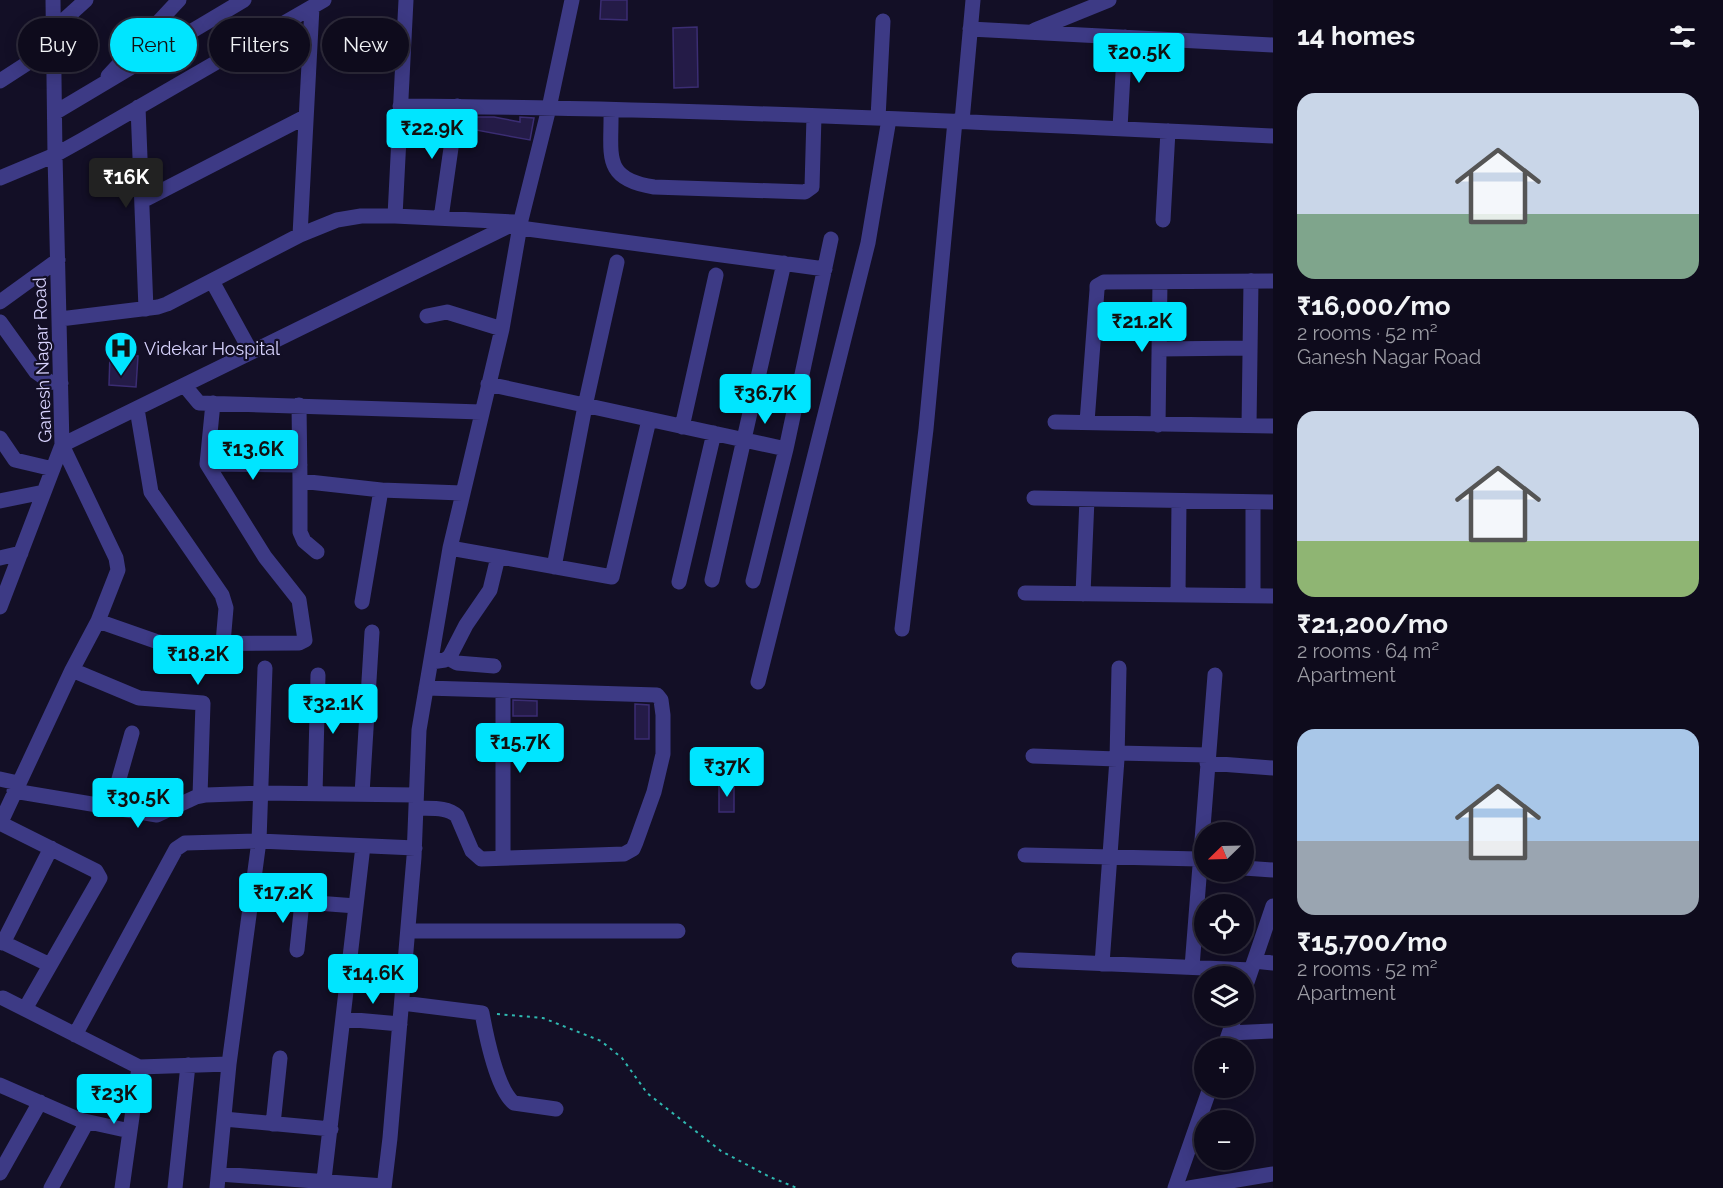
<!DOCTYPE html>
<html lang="en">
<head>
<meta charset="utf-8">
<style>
	:root { --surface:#0e0b1c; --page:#1c1929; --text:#f1f3f6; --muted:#9b9ba3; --line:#2e2b3b; --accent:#00e5ff }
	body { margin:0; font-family:Raleway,sans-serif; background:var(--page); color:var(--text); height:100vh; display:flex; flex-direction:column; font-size:22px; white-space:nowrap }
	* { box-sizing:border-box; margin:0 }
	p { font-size:20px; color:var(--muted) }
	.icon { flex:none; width:33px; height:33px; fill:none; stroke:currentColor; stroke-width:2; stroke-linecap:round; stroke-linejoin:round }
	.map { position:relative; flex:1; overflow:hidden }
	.side { display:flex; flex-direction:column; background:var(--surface); width:450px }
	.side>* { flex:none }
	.banner { position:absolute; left:18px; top:18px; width:570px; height:54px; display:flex; gap:12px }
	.needle { width:39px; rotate:247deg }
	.fabs { position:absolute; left:1194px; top:822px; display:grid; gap:12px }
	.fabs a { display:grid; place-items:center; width:60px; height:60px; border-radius:50%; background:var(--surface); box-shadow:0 3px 15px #0003,0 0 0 2px var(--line); font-size:30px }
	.price { position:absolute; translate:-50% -51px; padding:0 14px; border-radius:6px; background:var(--accent); color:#111; font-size:20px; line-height:39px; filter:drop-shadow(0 2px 3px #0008) }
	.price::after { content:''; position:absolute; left:50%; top:36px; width:18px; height:14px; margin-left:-9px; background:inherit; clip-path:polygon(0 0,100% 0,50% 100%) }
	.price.on { background:#222; color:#fff }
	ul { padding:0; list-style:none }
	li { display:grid; align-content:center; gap:12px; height:318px; padding:0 24px }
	li span { display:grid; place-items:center; height:186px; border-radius:18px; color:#555 }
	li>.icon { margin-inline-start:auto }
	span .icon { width:108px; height:108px; fill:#fffc; stroke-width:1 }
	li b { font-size:26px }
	h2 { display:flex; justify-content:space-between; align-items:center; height:72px; padding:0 24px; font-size:26px }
	.tag { padding:0 21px; border-radius:27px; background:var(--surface); box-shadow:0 3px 15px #0003,0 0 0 2px var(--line); font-size:21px; line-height:54px }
	.tag.on { background:var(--accent); color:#111 }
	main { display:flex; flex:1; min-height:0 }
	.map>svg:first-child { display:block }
	.building { fill:#241b47; stroke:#3b2d73; stroke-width:1.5 }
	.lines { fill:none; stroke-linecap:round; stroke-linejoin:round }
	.path { stroke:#2fb8b0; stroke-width:2; stroke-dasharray:3 4.5; stroke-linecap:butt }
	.minor { stroke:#3d3a85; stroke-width:15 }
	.labels { text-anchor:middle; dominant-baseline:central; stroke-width:4.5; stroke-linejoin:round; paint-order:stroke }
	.poi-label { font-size:18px; fill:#d9d4ff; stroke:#130f26; text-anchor:start }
	.street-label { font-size:18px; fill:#d9d4ff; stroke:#130f26 }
</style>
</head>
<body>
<main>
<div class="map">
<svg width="1273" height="1188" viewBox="0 0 1273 1188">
	<rect width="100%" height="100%" fill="#130f26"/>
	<path class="building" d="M601,0h26v20l-27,-1z
		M697,27l1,60 -24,1 -1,-60z
		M467,117h27l26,5v-5l14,1 -4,22 -65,-12z
		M110,354l28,2 -2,31 -27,-2z
		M513,700l24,1v15h-24z
		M635,704l14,1v34h-14z
		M719,784h15v28h-15z"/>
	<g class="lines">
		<path class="path" d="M497,1014l46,4 58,23 21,17 25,35 74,58 49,26 27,11"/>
		<path class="minor" d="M54,29l32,-29
			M970,29l303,16
			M1035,30l74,-30
			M108,76l71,-76
			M0,81l54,-35
			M400,106c291,2 582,16 873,30
			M138,107l8,202
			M611,110c1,44 -10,69 43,77l151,5 7,-5 2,-71
			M56,112l188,-112
			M878,118l5,-97
			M962,121l11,-121
			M1120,128l5,-91
			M0,178l55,-23 27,-15 242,-140
			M142,201l163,-84
			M395,216l11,-216
			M441,218l16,-112
			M1163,220l5,-89
			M520,228l305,41
			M300,235l12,-228
			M212,281l39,71
			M0,302l58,-42
			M427,316l20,-4 55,17
			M60,319l98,-12 9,-3 133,-69 37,-15 24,-4h34l120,6
			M0,322l36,50 14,10 11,1
			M1159,349l90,-1
			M488,384l298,65 45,-210
			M184,385l15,18 282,9
			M299,405l1,76 81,9 81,3
			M137,409l14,83 71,103 4,13 -3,35
			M1055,422l218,4
			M1087,422l10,-132v-4l7,-4 169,-1
			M1158,425l2,-143
			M1249,426l2,-145
			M682,427l34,-152
			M0,438l15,22 38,9
			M207,464l93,1
			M300,481v51l4,9 13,11
			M1034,498l239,4
			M0,501l44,-9
			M1253,502v94
			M450,548l162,29 37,-157
			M0,558l21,-5
			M554,567l31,-161 32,-144
			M712,580l72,-317
			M753,581l33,-132
			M679,582l35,-149
			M1025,593l248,3
			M1083,594l4,-95
			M1178,595l1,-94
			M362,602l19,-112
			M0,607l62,-162 459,-225 28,-112 23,-108
			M98,621l60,21 14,2 127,-1 6,-3 -6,-40 -34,-43 -58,-93 6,-61
			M902,629l24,-200 29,-308
			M448,658l9,5 37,3
			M431,662l14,-2 5,-4 16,-31 24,-35 8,-33
			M72,670l67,28 64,5 -3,93
			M758,682l110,-439 21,-124
			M1117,753l91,2
			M1033,756l84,3
			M1207,763l66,5
			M0,779l18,4
			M14,791l143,24 39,-18 10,-2 55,-2 155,2
			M315,794l3,-119
			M362,794l10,-162
			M111,807l21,-74
			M416,808c13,1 31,-2 41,8l15,35 9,8 143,-5 9,-5 3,-7 18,-50 9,-38v-39l-2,-15 -4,-5 -231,-7
			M0,823l96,48 4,7 -75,131
			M0,824l72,-154 26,-49 20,-51 -2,-12 -54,-113 -7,-290 -2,-155
			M1025,855l174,4
			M503,858v-167
			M1244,868l29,2
			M252,898l104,8
			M408,931h270
			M0,941l50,24
			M3,943l48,-95
			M297,950l5,-48
			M1019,960l232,10
			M1254,961l19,2
			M1102,964l15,-205 2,-91
			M1192,967l23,-292
			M1244,991l29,-85
			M3,998l136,69 90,-3 30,-223 156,7
			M402,1003l80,10c4,22 15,77 32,90l42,6
			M344,1019l56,5
			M1229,1033l44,-2
			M75,1035l101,-186 9,-6 74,-2 6,-173
			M1224,1048l11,-32
			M0,1085l80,35 50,11
			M224,1119l107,10
			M273,1124l7,-66
			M0,1173l40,-71
			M219,1174l165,12
			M51,1188l36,-66
			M122,1188l17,-121
			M175,1188l13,-123
			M217,1188l12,-124
			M323,1188l40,-342
			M384,1188l6,-50 24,-281 5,-127 31,-182 52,-219 19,-109
			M1175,1188l35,-100
			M1189,1188l84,-14"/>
	</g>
	<defs>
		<g id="hospital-pin" transform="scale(1.725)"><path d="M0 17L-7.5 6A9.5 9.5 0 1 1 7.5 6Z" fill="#00e5ff" stroke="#130f26"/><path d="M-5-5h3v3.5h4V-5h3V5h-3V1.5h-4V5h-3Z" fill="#111"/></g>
	</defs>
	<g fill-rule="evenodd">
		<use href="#hospital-pin" x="121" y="348"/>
	</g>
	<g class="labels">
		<g class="poi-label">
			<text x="144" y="348">Videkar Hospital</text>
		</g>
		<g class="street-label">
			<text transform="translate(42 360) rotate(-92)">Ganesh Nagar Road</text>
		</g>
	</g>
</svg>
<div class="fabs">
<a><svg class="needle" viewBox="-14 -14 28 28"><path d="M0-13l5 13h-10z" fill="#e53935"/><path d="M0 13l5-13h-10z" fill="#9b9ba3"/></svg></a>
<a><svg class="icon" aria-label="locate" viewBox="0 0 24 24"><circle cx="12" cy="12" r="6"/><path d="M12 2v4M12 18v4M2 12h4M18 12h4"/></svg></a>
<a><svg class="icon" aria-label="layers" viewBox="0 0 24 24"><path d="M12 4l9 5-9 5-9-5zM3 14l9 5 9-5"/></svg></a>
<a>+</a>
<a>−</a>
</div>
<b class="price" style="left:1139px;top:84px">₹20.5K</b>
<b class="price" style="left:432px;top:160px">₹22.9K</b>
<b class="price on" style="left:126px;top:209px">₹16K</b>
<b class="price" style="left:1142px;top:353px">₹21.2K</b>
<b class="price" style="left:765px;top:425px">₹36.7K</b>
<b class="price" style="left:253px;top:481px">₹13.6K</b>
<b class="price" style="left:198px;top:686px">₹18.2K</b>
<b class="price" style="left:333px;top:735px">₹32.1K</b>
<b class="price" style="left:520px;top:774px">₹15.7K</b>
<b class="price" style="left:727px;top:798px">₹37K</b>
<b class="price" style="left:138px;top:829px">₹30.5K</b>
<b class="price" style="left:283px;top:924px">₹17.2K</b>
<b class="price" style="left:373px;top:1005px">₹14.6K</b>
<b class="price" style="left:114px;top:1125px">₹23K</b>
<div class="banner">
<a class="tag">Buy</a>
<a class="tag on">Rent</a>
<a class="tag">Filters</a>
<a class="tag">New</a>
</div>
</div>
<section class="side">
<h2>14 homes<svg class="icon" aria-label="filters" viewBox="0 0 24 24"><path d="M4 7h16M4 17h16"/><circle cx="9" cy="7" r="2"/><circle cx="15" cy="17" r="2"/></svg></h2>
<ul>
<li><span style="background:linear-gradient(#c9d6e8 65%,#7fa58c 0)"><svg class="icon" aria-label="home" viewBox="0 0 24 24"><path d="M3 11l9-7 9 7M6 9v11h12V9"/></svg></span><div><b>₹16,000/mo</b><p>2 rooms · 52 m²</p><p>Ganesh Nagar Road</p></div></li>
<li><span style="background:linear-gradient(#c9d6e8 70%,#8fb573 0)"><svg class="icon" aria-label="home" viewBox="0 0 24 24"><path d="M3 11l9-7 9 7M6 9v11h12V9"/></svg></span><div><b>₹21,200/mo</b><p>2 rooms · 64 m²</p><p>Apartment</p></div></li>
<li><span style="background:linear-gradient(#a9c7e8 60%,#9aa5b1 0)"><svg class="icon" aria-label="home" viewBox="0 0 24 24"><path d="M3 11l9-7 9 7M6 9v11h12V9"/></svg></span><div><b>₹15,700/mo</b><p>2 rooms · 52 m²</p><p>Apartment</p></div></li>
</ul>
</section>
</main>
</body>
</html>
